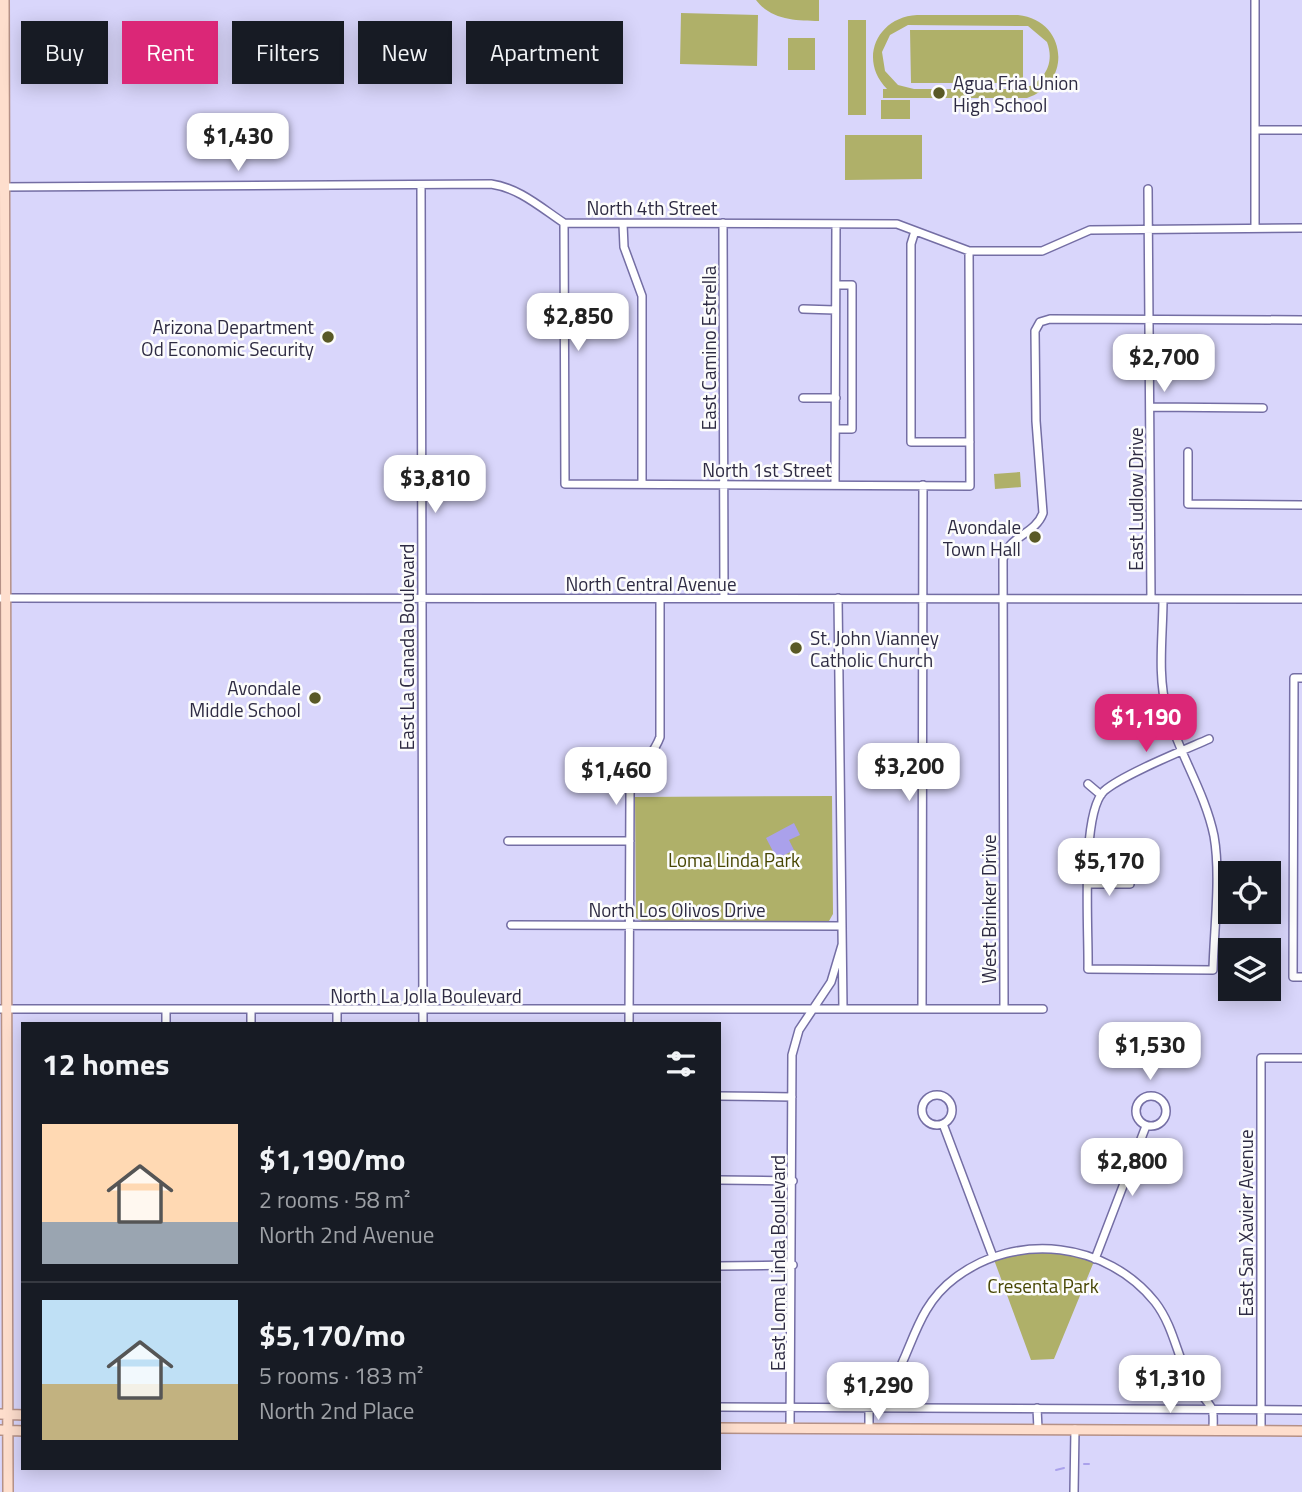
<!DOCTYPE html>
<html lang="en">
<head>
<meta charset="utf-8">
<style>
	:root { --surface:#171b24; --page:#242831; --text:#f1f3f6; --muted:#9ea1a6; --line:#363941; --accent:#db2777 }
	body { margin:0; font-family:"Titillium Web",sans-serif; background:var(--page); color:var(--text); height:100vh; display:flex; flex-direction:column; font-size:26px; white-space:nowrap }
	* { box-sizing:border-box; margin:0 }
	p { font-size:23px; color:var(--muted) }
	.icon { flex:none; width:38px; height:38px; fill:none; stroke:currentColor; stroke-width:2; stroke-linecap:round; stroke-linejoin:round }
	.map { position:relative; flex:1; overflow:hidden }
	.panel { position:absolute; left:21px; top:1022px; width:700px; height:448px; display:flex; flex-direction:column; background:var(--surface); border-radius:0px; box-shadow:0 4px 18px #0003 }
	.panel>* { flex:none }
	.banner { position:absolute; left:21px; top:21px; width:700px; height:63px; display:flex; gap:14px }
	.fabs { position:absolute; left:1218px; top:861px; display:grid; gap:14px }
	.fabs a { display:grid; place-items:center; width:63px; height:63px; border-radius:0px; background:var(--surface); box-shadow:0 4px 18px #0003; font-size:35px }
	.price { position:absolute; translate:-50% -60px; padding:0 16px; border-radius:14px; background:#fff; color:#222; font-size:23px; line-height:46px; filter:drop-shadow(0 2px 4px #0008) }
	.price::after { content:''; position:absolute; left:50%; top:42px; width:21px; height:16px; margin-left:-10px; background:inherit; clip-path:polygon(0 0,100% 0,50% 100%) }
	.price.current { background:var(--accent); color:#fff }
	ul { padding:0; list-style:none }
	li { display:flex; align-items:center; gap:21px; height:175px; padding:0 21px }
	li+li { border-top:2px solid var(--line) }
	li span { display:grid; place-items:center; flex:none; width:196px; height:140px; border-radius:0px; color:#555 }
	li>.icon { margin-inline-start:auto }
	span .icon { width:84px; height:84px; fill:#fffc; stroke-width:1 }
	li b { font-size:30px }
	h2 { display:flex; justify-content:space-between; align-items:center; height:84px; padding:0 21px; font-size:30px }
	.chip { padding:0 24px; border-radius:0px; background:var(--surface); box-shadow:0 4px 18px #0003; font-size:24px; line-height:63px }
	.chip.current { background:var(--accent); color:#fff }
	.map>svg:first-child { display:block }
	.green { fill:#afb069; fill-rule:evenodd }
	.water { fill:#aaa1eb }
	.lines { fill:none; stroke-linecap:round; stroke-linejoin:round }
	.stream { stroke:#aaa1eb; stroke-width:2 }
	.minor-casing { stroke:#746ea4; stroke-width:10 }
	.major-casing { stroke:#b59187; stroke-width:12 }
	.minor { stroke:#fff; stroke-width:7 }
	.major { stroke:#fedecd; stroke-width:9 }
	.poi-dot { fill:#595926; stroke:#fcfcfc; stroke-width:2.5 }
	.labels { text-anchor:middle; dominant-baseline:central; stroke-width:5; stroke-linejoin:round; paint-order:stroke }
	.poi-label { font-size:19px; fill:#2e2b43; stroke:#fcfcfc; text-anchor:end }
	.street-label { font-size:19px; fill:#2e2b43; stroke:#fcfcfc }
	.park-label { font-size:19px; fill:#474603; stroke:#fcfcfc }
</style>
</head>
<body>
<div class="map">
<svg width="1302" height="1492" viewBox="0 0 1302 1492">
	<rect width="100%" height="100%" fill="#d9d6fb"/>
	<path class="green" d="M756,0h63v21c-23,0 -48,-1 -63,-21z
		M681,13l77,2 -1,51 -77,-2z
		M917,15h101c49,5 55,68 9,83h-144v-9h4c-29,-29 -10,-72 30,-74zM908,25l120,1 19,16c8,21 -2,40 -24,47h-109l-16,-4 -13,-14 -3,-19 8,-17z
		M848,20h18v95h-18z
		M910,30h113v53h-112z
		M788,38h27v32h-27z
		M881,100h29v19h-29z
		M845,135h77v44l-77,1z
		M1020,472l1,15 -26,2 -1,-15z
		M832,796l1,118 -4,7h-187l-6,-3 -1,-121z
		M1037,1248l58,11 -41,100 -23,1 -38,-103z"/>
	<path class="water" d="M794,823l6,12 -11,5 5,10 -17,9 -11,-21z"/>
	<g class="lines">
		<path class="stream" d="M1084,1464h5
			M1056,1470l8,-2"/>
		<g class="minor-casing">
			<path id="minor" d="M1255,0v228
				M1255,130h47
				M421,186l2,838
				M0,187l491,-3c28,4 49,23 73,39l333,1 72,27h73l48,-21 212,-2
				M1148,189l3,410
				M564,223l1,261 405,2 -1,-235
				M723,223l1,375
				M623,224l1,23 18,49v188
				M915,231l-4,13v198h59
				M803,309l32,1
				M803,398h33
				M1150,407l113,1
				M836,429h16v-144h-16
				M1188,452v52l114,1
				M835,485l1,-261
				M0,598l1302,1
				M838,598l5,410
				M1163,599c0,36 -6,77 4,112 12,43 38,81 47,125 7,40 0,93 -1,134l-125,-1c1,-36 -8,-155 16,-178 18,-16 80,-41 105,-52
				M1302,678h-8l-1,299h9
				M1088,784l13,11
				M508,841h122
				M1089,884h41
				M511,925l331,1
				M922,1008l1,-523
				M0,1009h1043
				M1004,1009l-1,-449c4,-24 32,-25 40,-47l-7,-92 -1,-90 5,-9 10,-3 252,1
				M251,1010v14
				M166,1024v-15
				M337,1024v-14
				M629,1024l1,-231c4,-22 23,-36 30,-56v-138
				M922 1110a15 15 0 1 1 30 0a15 15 0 1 1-30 0Z
				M1136 1111a15 15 0 1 1 30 0a15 15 0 1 1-30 0Z
				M719,1096l73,1
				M943,1124l50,133
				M719,1180l74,1
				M1095,1259l51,-133
				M719,1266l74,-1
				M719,1407l583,3
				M1037,1408l1,21
				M790,1428l2,-373 7,-25 32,-48 11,-37
				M869,1428v-20c45,-34 36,-93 86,-130 62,-47 152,-36 200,24 17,22 21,48 32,73 6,13 19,22 25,34 2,5 1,15 1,21
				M1261,1430v-372h41
				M1074,1492l1,-63"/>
		</g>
		<g class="major-casing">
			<path id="major" d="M4,0l4,1492
				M0,1414l23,1
				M719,1428l583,3
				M0,1430l23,1"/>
		</g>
		<use href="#minor" class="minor"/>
		<use href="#major" class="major"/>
	</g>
	<g class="poi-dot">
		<circle cx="939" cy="93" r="7"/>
		<circle cx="328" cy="337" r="7"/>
		<circle cx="1035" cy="537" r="7"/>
		<circle cx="796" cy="648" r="7"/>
		<circle cx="315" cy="698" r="7"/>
	</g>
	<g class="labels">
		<g class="poi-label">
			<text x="953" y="82" text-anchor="start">Agua Fria Union<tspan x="953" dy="22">High School</tspan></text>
			<text x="314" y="326">Arizona Department<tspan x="314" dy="22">Od Economic Security</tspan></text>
			<text x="1021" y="526">Avondale<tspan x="1021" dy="22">Town Hall</tspan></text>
			<text x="810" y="637" text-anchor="start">St. John Vianney<tspan x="810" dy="22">Catholic Church</tspan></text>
			<text x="301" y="687">Avondale<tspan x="301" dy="22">Middle School</tspan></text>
		</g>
		<g class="street-label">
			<text x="652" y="207">North 4th Street</text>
			<text transform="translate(708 348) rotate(-90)">East Camino Estrella</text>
			<text x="767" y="469">North 1st Street</text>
			<text transform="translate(1135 499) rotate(-90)">East Ludlow Drive</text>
			<text x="651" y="583">North Central Avenue</text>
			<text transform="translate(406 647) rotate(-90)">East La Canada Boulevard</text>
			<text x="677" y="909">North Los Olivos Drive</text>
			<text transform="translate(988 909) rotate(-90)">West Brinker Drive</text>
			<text x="426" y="995">North La Jolla Boulevard</text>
			<text transform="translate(1245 1223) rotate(-90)">East San Xavier Avenue</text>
			<text transform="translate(777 1263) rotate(-90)">East Loma Linda Boulevard</text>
		</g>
		<g class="park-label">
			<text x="734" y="859">Loma Linda Park</text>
			<text x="1043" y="1285">Cresenta Park</text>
		</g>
	</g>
</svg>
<div class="fabs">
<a><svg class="icon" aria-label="locate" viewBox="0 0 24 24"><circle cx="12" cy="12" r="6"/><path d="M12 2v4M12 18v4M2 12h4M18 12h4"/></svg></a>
<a><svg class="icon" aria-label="layers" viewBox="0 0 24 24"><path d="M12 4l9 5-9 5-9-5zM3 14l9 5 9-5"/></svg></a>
</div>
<b class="price" style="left:238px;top:173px">$1,430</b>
<b class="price" style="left:578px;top:353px">$2,850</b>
<b class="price" style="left:1164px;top:394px">$2,700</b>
<b class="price" style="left:435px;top:515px">$3,810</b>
<b class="price current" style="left:1146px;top:754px">$1,190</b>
<b class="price" style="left:909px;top:803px">$3,200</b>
<b class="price" style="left:616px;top:807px">$1,460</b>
<b class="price" style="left:1109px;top:898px">$5,170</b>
<b class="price" style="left:1150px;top:1082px">$1,530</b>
<b class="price" style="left:1132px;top:1198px">$2,800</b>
<b class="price" style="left:1170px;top:1415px">$1,310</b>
<b class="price" style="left:878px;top:1422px">$1,290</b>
<div class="banner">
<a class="chip">Buy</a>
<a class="chip current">Rent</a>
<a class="chip">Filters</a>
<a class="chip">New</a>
<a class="chip">Apartment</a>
</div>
<section class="panel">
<h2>12 homes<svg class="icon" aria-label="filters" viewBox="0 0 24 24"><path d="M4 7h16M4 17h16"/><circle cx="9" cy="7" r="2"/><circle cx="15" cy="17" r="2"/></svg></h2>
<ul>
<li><span style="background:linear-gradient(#ffd9b3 70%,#9aa5b1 0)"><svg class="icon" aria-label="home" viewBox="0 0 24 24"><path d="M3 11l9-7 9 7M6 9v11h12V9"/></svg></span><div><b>$1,190/mo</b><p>2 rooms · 58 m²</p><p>North 2nd Avenue</p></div></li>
<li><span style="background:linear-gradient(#bfe0f5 60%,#c2b280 0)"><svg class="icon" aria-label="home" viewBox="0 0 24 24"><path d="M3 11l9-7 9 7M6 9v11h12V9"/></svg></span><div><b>$5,170/mo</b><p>5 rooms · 183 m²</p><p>North 2nd Place</p></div></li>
</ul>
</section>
</div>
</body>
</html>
